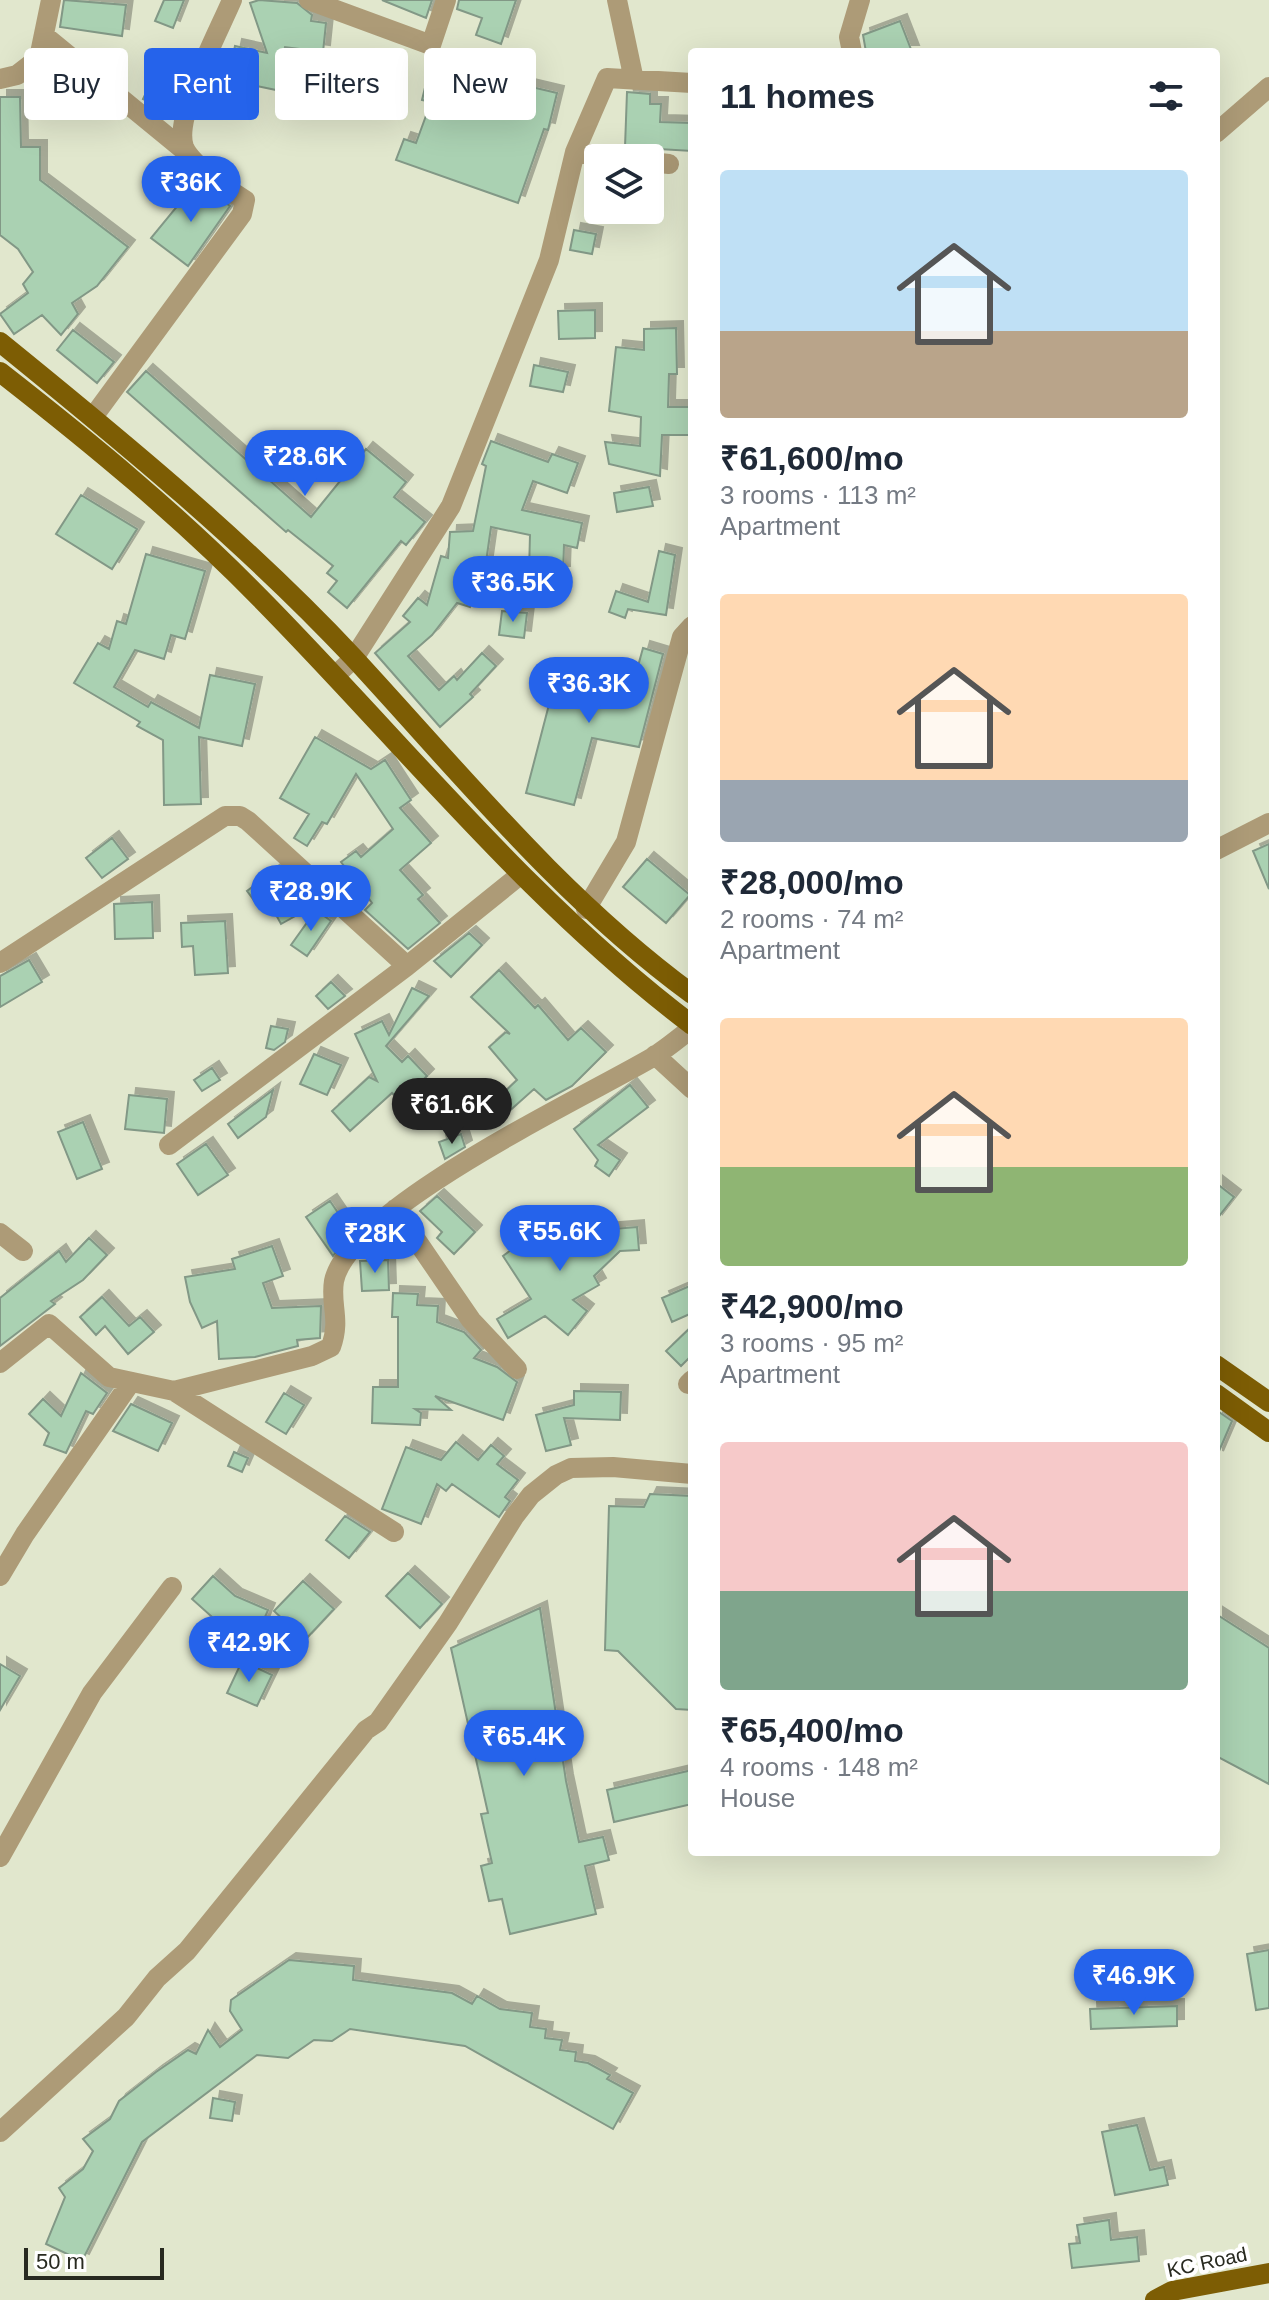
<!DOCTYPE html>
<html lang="en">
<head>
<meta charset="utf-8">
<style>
	:root { --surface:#fff; --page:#f6f6f7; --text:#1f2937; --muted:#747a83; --accent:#2563eb }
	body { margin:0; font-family:Helvetica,sans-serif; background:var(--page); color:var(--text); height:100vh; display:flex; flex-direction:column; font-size:30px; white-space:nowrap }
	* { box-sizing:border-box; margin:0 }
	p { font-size:26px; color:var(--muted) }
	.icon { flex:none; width:44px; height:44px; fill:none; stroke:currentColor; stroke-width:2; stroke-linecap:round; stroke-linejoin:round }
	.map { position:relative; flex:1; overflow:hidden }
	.side { position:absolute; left:688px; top:48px; width:532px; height:1808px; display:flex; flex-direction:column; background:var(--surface); border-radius:8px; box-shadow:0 8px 32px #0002 }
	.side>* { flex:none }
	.hud { position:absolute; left:24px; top:48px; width:544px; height:72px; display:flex; gap:16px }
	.tools { position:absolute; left:584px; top:144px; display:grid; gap:16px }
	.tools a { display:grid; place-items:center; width:80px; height:80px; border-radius:8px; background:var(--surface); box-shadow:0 8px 32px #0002; font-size:40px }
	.scale { position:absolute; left:24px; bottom:20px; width:140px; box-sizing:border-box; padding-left:8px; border:4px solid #282a20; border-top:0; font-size:22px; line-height:28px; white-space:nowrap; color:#282a20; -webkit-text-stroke:6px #fff; paint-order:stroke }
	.price { position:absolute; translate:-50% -68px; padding:0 18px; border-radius:28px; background:var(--accent); color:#fff; font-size:26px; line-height:52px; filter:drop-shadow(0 2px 4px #0008) }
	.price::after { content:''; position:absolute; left:50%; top:48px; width:24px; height:18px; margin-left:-12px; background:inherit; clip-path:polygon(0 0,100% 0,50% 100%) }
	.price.on { background:#222; color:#fff }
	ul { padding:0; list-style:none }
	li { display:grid; align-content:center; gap:16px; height:424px; padding:0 32px }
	li span { display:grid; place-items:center; height:248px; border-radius:8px; color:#555 }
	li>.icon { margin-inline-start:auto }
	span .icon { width:144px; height:144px; fill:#fffc; stroke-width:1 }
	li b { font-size:34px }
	h2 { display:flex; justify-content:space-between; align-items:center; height:96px; padding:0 32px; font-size:34px }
	.pill { padding:0 28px; border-radius:8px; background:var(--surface); box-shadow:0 8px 32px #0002; font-size:28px; line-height:72px }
	.pill.on { background:var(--accent); color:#fff }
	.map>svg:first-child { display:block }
	.building { fill:#aad1b2; stroke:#829886; stroke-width:2; filter:url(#shadow) }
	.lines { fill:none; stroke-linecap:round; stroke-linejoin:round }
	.minor { stroke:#ad9b77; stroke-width:20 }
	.major { stroke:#7d5d04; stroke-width:20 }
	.labels { text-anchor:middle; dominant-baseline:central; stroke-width:8; stroke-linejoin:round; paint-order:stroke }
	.street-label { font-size:20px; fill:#282a20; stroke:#fff }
</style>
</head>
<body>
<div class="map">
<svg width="1269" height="2300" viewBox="0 0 1269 2300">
	<defs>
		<filter id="shadow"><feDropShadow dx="7" dy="-7" stdDeviation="0" flood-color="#0004"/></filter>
	</defs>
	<rect width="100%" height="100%" fill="#e1e7cd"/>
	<path class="building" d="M64,0l62,5 -4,31 -62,-9z
		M164,0h20l-11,28 -18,-7z
		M259,0l38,3 15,12 -1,6 15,2 -3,29 -38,-5 -9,43 -48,-10 7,-34 32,7 -17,-50z
		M382,0h50l-6,18z
		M459,0h57l-15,44 -25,-9 6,-17 -25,-9z
		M900,21l12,31h-46l-3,-17z
		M431,63l126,30 -9,37 -4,-1 -26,74 -122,-43 8,-21 12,4 15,-41 -9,-2z
		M156,72l25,12 -9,29 -29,-14z
		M627,92l23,2v10h11l-1,18 32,1v28l-67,-4z
		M0,97h20l1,50h19v33l88,67 -31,39 -25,17 6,11 -17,21 -19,-20 -28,19 -14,-20 28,-21 -5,-9 10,-12 -15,-23 -18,-14z
		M197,182l33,24 -42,60 -37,-28z
		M574,230l22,4 -4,20 -22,-4z
		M595,310v28l-36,1 -1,-28z
		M676,328l1,46h-8l-1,33h24v28h-30l-2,41 -51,-12 -4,-22 35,4 1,-29 -32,-6 7,-64 28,3v-21z
		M73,330l41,32 -17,21 -40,-33z
		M534,365l34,7 -5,20 -33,-6z
		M146,371l165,146 55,-68 40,33 -12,15 31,25 -19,23 -5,-4 -54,67 -19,-16 9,-11 -10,-8 6,-7 -45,-36 -2,2 -159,-140z
		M491,441l57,21 4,-8 26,9 -11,30 -34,-12 -11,29 60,13 -5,25 -13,-3 -1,28 -34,-1 1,-37 -39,-8 -6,42 18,5 -8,28 -22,-6 -3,11 -13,-4 -25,32 -24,21 31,34 15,-14 3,4 25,-27 14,13 -26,28 3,3 -33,30 -65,-74 35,-31 -7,-6 15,-18 9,7 14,-49 7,2 2,-26 23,-1 13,-65 -4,-2z
		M649,487l4,19 -36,6 -3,-19z
		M81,495l56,34 -25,40 -56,-35z
		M659,551l16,4 -9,60 -38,-6 -3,9 -16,-6 7,-21 32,11z
		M146,554l59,17 -20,68 -14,-4 -7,24 -29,-9 -21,37 34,20 3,-5 48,26 11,-53 45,9 -13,62 -43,-9 2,67 -37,1 -1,-65 -26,-14 3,-4 -66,-39 24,-40 11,6 8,-28 9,3z
		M502,611l25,2 -3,25 -25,-3z
		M643,648l20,6 -24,93 -47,-9 -18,67 -48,-12 32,-123 74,18z
		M315,737l56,32 14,-9 26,40 -11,8 31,35 -31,27 23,25 -5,4 22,24 -32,26 -43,-39 7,-7 -31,-41 15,-11 5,6 32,-28 -37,-55 -29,50 -5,-2 -15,24 -13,-8 15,-24 -29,-16z
		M112,838l16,21 -26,19 -16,-20z
		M1269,844v45l-16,-38z
		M647,859l43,36 -24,28 -43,-36z
		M279,867l17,20 9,3 8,16 -32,18 -13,-24 -9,7 -12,-16z
		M152,902l1,36 -38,1 -1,-35z
		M316,910l15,11 -24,35 -16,-11z
		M225,921l3,52 -33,2 -2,-29 -11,1 -1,-24z
		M469,933l13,12 -31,32 -17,-16z
		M29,960l13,22 -42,25v-31z
		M499,970l36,38 3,-3 30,35 13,-12 25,24 -34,34 -26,14 -12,-11 -28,25 -11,-13 22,-21 -28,-33 17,-15 4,2 -39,-37z
		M331,982l14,14 -17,13 -12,-13z
		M412,988l17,8 -43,50 16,16 6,-6 19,20 -26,26 -9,-9 -42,38 -18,-20 37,-34 8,4 -22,-47 27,-13 7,14z
		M271,1026l17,3 -3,13 -11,8 -8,-2z
		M314,1054l27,11 -14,30 -27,-11z
		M212,1068l8,12 -18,11 -8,-11z
		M630,1085l18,22 -50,38 22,15 -11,16 -14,-10 3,-6 -24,-31z
		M273,1090l-7,27 -28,21 -10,-14z
		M129,1095l38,4 -3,34 -39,-4z
		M465,1097l11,26 -27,11 -10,-27z
		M83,1122l19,47 -25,10 -19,-47z
		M461,1134l4,13 -20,12 -6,-17z
		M206,1144l22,31 -30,20 -21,-31z
		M1216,1183l18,14 -18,23z
		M437,1196l38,36 -21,22 -17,-16 5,-6 -22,-21z
		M330,1201l21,31 -18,24 -27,-39z
		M557,1215l25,32 19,-17 36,-3 2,23 -19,1 -26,25 5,9 -26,15 14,11 -19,24 -23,-19 -37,22 -11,-19 34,-20 -28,-43z
		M89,1238l18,17 -24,25 -32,21 4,3 -55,42v-48l59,-47 7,11z
		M272,1246l11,30 -20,7 9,25 49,-2 -1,32 -23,2 1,6 -43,11 -36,2 -2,-38 -15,7 -12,-26 -5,-25 50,-8 -3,-10z
		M388,1260l1,30 -27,1 -2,-30z
		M692,1285v28l-20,9 -10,-24z
		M393,1293l25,1 -1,11 21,1 -1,16 27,10 17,18 -7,8 23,9 20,15 -14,38 -68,-24 16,14 -36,-1 6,4 -1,12 -48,-2 1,-36h25v-70h-6z
		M102,1297l27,29 11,-9 14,15 -26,22 -23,-28 -9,9 -16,-18z
		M692,1326v29l-11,11 -15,-15z
		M81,1373l26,20 -14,21 -7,-3 -20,42 -22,-8 5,-12 -20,-19 14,-15 18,17z
		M574,1391l47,1 -1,28 -56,-2 7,27 -25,6 -10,-36 38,-10z
		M284,1393l20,12 -18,29 -20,-12z
		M131,1404l41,19 -14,28 -45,-20z
		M1219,1412l13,9 -16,37v-39z
		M456,1442l22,18 13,-15 13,11 -7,8 21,16 -13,17 5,4 -11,16 -47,-33 -6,7 -9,-7 -16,40 -39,-15 24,-62 35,13z
		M234,1452l14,6 -6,14 -14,-6z
		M650,1494l42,2v214l-16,-1 -58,-58 -13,-1 4,-144 35,1z
		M345,1516l25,16 -21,26 -23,-18z
		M408,1573l34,31 -22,24 -34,-32z
		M213,1576l22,20 33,14 -11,26 -34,-14 -2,3 -29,-26z
		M303,1581l31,28 -29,31 -31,-29z
		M540,1608l26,173 13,61 24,-5 6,23 -24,6 11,48 -86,20 -8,-35 -13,2 -8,-35 11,-3 -11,-49 7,-1 -37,-165z
		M1216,1614l53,34v136l-53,-28z
		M242,1661l30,14 -15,31 -30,-13z
		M0,1664l20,12 -20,34z
		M692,1770v34l-78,18 -7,-32z
		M1269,1950v58l-13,2 -9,-56z
		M289,1960l65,6 -1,14 99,13 20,11 5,-8 23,13 32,4 -2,14 16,2 -1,9 17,2 -2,10 16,2 -1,9 13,2 22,12 -3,4 26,14 -20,36 -148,-83 -115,-17 -18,12 -18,-1 -26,18 -31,-3 -115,87 -60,119 -36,-17 19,-47 -6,-9 24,-19 10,-18 -10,-12 27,-20 9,-18 37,-29 32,-22 8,4 12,-24 12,17 22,-17 -12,-19 1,-11z
		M1177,2006v20l-86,3 -1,-20z
		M213,2098l22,4 -3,19 -22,-3z
		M1137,2125l13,45 14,-3 4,18 -53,10 -13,-63z
		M1109,2220l2,20 26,-3 2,24 -67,7 -3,-24 11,-1 -3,-18z"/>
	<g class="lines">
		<path class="minor" d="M309,0l122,45 15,-45
			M617,0l17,80
			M46,37l139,114
			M852,52l-3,-15 11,-37
			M0,79l17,-4 22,-17 12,-58
			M1216,133l53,-46
			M575,152l44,6
			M650,162l19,2
			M93,417l149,-203 3,-14c-17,-10 -54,-36 -61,-53 -11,-30 35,-116 48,-147
			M335,676l19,-18 97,-152 98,-246 26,-108 32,-74 85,5
			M1216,850l53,-27
			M586,909l40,-67 56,-205 10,-11
			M0,963l225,-147h15l8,5 159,145
			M655,1055l37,34
			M169,1145l238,-179 113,-91
			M395,1209l76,111 46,49
			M0,1233l23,18
			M0,1363l49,-39 60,53 65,14 138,-35 19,-9c10,-28 -1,-42 3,-66 15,-73 253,-185 319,-224 13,-8 26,-19 39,-29
			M688,1384l4,-4
			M174,1391l220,141
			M0,1576l25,-42 106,-152
			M0,1857l92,-164 80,-106
			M0,2132l126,-115 31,-39 30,-27 179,-221 12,-8 70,-99 66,-106 17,-22 25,-20 15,-7 42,-1 79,7"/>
		<path class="major" d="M0,342c122,99 245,200 353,315 109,118 208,241 339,337
			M0,372c91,71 180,144 261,227 142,144 268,303 431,426
			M1216,1365l53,37
			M1216,1394l53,38
			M1155,2300l17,-9 97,-18"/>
	</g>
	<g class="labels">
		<g class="street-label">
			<text transform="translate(1207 2262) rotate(-12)">KC Road</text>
		</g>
	</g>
</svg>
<div class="tools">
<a><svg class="icon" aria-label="layers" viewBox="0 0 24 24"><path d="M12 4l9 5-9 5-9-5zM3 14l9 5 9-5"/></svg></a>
</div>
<div class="scale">50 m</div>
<b class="price" style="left:191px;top:224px">₹36K</b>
<b class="price" style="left:305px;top:498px">₹28.6K</b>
<b class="price" style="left:513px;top:624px">₹36.5K</b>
<b class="price" style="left:589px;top:725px">₹36.3K</b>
<b class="price" style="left:311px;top:933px">₹28.9K</b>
<b class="price on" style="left:452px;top:1146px">₹61.6K</b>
<b class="price" style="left:560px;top:1273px">₹55.6K</b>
<b class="price" style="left:375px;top:1275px">₹28K</b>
<b class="price" style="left:249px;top:1684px">₹42.9K</b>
<b class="price" style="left:524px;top:1778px">₹65.4K</b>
<b class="price" style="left:1134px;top:2017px">₹46.9K</b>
<div class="hud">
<a class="pill">Buy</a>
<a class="pill on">Rent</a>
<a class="pill">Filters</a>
<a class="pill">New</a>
</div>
<section class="side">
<h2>11 homes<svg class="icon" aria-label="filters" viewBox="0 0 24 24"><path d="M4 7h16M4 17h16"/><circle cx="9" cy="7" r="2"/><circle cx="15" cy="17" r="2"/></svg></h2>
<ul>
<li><span style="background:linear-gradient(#bfe0f5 65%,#b9a48a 0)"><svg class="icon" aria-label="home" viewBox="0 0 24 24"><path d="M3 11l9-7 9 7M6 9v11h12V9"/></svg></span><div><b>₹61,600/mo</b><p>3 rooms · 113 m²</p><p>Apartment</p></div></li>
<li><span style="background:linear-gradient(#ffd9b3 75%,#9aa5b1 0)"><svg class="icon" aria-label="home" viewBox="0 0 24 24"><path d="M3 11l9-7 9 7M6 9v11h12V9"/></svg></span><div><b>₹28,000/mo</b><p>2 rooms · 74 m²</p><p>Apartment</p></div></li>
<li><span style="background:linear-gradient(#ffd9b3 60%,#8fb573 0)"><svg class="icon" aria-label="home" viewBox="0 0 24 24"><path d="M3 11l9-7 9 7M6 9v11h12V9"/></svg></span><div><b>₹42,900/mo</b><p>3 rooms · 95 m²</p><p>Apartment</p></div></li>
<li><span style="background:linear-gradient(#f6c9c9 60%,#7fa58c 0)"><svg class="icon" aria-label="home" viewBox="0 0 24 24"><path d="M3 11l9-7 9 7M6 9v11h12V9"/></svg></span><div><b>₹65,400/mo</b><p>4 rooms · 148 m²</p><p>House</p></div></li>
</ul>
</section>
</div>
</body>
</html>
